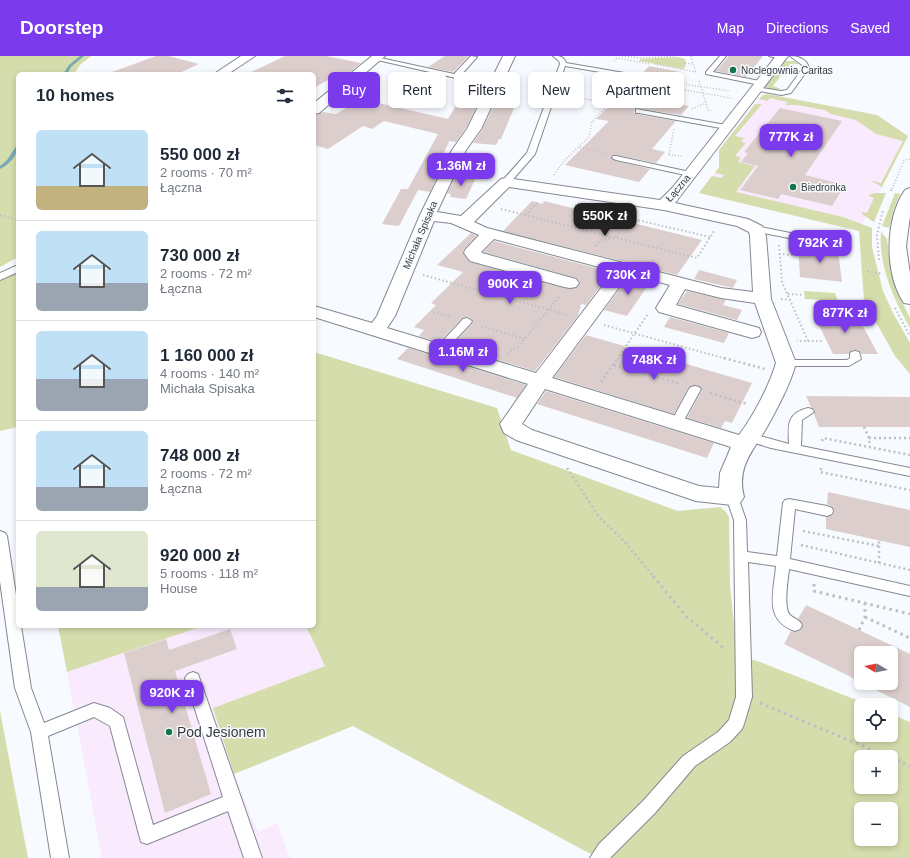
<!DOCTYPE html>
<html lang="en">
<head>
<meta charset="utf-8">
<style>
	:root { --surface:#fff; --page:#f2f2f3; --text:#1f2937; --muted:#747a83; --line:#e0e1e3; --accent:#7c3aed }
	body { margin:0; font-family:Helvetica,sans-serif; background:var(--page); color:var(--text); height:100vh; display:flex; flex-direction:column; font-size:15px; white-space:nowrap }
	* { box-sizing:border-box; margin:0 }
	p { font-size:13px; color:var(--muted) }
	.icon { flex:none; width:22px; height:22px; fill:none; stroke:currentColor; stroke-width:2; stroke-linecap:round; stroke-linejoin:round }
	.map { position:relative; flex:1; overflow:hidden }
	.drawer { position:absolute; left:16px; top:16px; width:300px; height:556px; display:flex; flex-direction:column; background:var(--surface); border-radius:6px; box-shadow:0 2px 6px #0003 }
	.drawer>* { flex:none }
	.guide { position:absolute; left:328px; top:16px; width:380px; height:36px; display:flex; gap:8px }
	.needle { width:26px; rotate:280deg }
	.tools { position:absolute; left:854px; top:590px; display:grid; gap:8px }
	.tools a { display:grid; place-items:center; width:44px; height:44px; border-radius:6px; background:var(--surface); box-shadow:0 2px 6px #0003; font-size:20px }
	.price { position:absolute; translate:-50% -34px; padding:0 9px; border-radius:8px; background:var(--accent); color:#fff; font-size:13px; line-height:26px; filter:drop-shadow(0 1px 2px #0008) }
	.price::after { content:''; position:absolute; left:50%; top:24px; width:12px; height:9px; margin-left:-6px; background:inherit; clip-path:polygon(0 0,100% 0,50% 100%) }
	.price.on { background:#222; color:#fff }
	ul { padding:0; list-style:none }
	li { display:flex; align-items:center; gap:12px; height:100px; padding:0 20px }
	li+li { border-top:1px solid var(--line) }
	li span { display:grid; place-items:center; flex:none; width:112px; height:80px; border-radius:6px; color:#555 }
	li>.icon { margin-inline-start:auto }
	span .icon { width:48px; height:48px; fill:#fffc; stroke-width:1 }
	li b { font-size:17px }
	h2 { display:flex; justify-content:space-between; align-items:center; height:48px; padding:0 20px; font-size:17px }
	.tag { padding:0 14px; border-radius:6px; background:var(--surface); box-shadow:0 2px 6px #0003; font-size:14px; line-height:36px }
	.tag.on { background:var(--accent); color:#fff }
	header { display:flex; align-items:center; gap:24px; box-sizing:border-box; height:56px; padding:0 20px; background:var(--accent); color:#fff }
	header strong { font-size:19px }
	nav { display:flex; gap:22px; margin-inline-start:auto; font-size:14px }
	.map>svg:first-child { display:block }
	.commercial { fill:#f9eafd }
	.green { fill:#d6ddac; fill-rule:evenodd }
	.lines { fill:none; stroke-linecap:round; stroke-linejoin:round }
	.stream { fill:#79aab5; fill-rule:evenodd }
	.building { fill:#dccecd }
	.lane-casing { stroke:#838992; stroke-width:2 }
	.street-casing { stroke:#838992; stroke-width:2 }
	.secondary-casing { stroke:#838992; stroke-width:2 }
	.path-far3 { stroke:#bcbfc3; stroke-width:1.5; stroke-dasharray:1 2; stroke-linecap:butt }
	.path-far2 { stroke:#bcbfc3; stroke-width:2; stroke-dasharray:1.5 2.5; stroke-linecap:butt }
	.path-far1 { stroke:#bcbfc3; stroke-width:2.5; stroke-dasharray:2 3; stroke-linecap:butt }
	.path { stroke:#bcbfc3; stroke-width:3; stroke-dasharray:2.5 4; stroke-linecap:butt }
	.lane { fill:#fff; fill-rule:evenodd }
	.street { fill:#fff; fill-rule:evenodd }
	.secondary { fill:#fff; fill-rule:evenodd }
	.poi-dot { fill:#15764d; stroke:#f7fafe; stroke-width:1.5 }
	.labels { text-anchor:middle; dominant-baseline:central; stroke-width:3; stroke-linejoin:round; paint-order:stroke }
	.far-poi-label { font-size:10px; fill:#36393d; stroke:#f7fafe; text-anchor:start }
	.far-street-label { font-size:10px; fill:#36393d; stroke:#f7fafe }
	.near-poi-label { font-size:14px; fill:#36393d; stroke:#f7fafe; text-anchor:start }
</style>
</head>
<body>
<header>
<strong>Doorstep</strong>
<nav><a>Map</a><a>Directions</a><a>Saved</a></nav>
</header>
<div class="map">
<svg width="910" height="802" viewBox="0 0 910 802">
	<rect width="100%" height="100%" fill="#f7fafe"/>
	<path class="commercial" d="M767,38l110,21 31,21 -29,57h7l-12,29 -8,-5 -7,14 -160,-38 20,-26v-17l44,-55z
		M203,570h103l19,40 -112,42 21,66 24,58 19,-9 13,35h-188l-35,-186z"/>
	<path class="green" d="M0,0h91l-11,9 -6,9h-56v183l-18,10z
		M677,1l8,2 1,7 -3,3 -44,-8 1,-2z
		M784,5h10l5,3h-9l-17,22 8,3 -7,1 -9,-3z
		M767,38l110,21 31,21 -26,51 -12,-7 11,3 22,-42 -27,-7 -20,-14 -25,-6 -6,-4 -28,-5h-11l1,-3 -17,-4 -3,3 -8,-2 4,-4z
		M755,48h7l-27,32 9,2 -3,4 5,1 -11,13 6,1 -3,5 17,4 -19,26 107,25 29,11v19l11,44 10,22 17,30v31l-15,-18 -31,-55 -5,-70 -160,-38 13,-17 10,2 2,-3 -9,-2 4,-6v-17z
		M875,137h11l-12,29 -12,-8v-2l5,1 7,-15 -5,-2v-1z
		M895,137l5,1 -6,14 -5,20 -7,-2z
		M881,176l6,7 4,35 5,16 14,28v10c-16,-28 -32,-63 -29,-96z
		M18,216v155l-18,4v-150z
		M804,235l31,2 3,8 -33,-2z
		M314,296l183,56 14,42 167,61 42,-4 6,5 3,5 1,68 7,70 23,7 109,43h-8v30h30v-21l19,8v136h-312l-245,-132 -119,48 -21,-66 112,-42 -19,-40h8zM861,701h30v30h-30zM861,753h30v30h-30z
		M58,570h145l-136,46z
		M0,655l28,147h-28z"/>
	<g class="lines">
		<path class="stream" d="M80,0h4l-13,11 -4,7h-4l6,-9z
			M17,89h1c0,10 -9,20 -18,24v-3l7,-6z"/>
	</g>
	<path class="building" d="M156,0h12l31,8 -22,10h-65v-2z
		M285,0h41l35,7 -14,11h-9l-24,14v-14h-67z
		M445,0h24l-16,16 -25,-5z
		M729,0h34l-17,21 -30,-6z
		M649,10l32,6 -8,8 -25,-6h-6z
		M636,24l33,5 -14,15 34,6 -8,9 -46,-7 -1,5 2,1 40,7 -24,28 13,3 -9,11 -40,-8h-4l-1,3 5,3 34,8 -11,13 -74,-17 44,-44 -13,-2z
		M465,34l19,1 -18,37 -10,14 -9,-1 2,1 -15,31h5l-9,19 -12,-2 -19,36 -17,-2 19,-35h7l30,-55 -54,-13 -12,8 -9,-3 -35,23 -14,-4v-30l9,-3 13,2 25,-15 87,20z
		M500,37l18,1 -1,2h2l-18,43h-2l-3,6 -23,-2 9,-13z
		M780,52l62,13 -37,54 40,10 -13,21 -51,-12 -3,5 -38,-9 18,-24 -17,-4 7,-9 -4,-1z
		M456,119l20,2 -10,22 -16,-2 1,-3 -4,-1z
		M532,145l10,3 2,-3 158,39 -25,35 -174,-44z
		M471,177l5,3 -12,13 -1,4 7,9 94,26h12l4,-6 -4,-4 -93,-26 11,-11 117,31 -25,33 -5,-1 -3,12 -43,55 -83,-25 20,-22 1,-3 -5,-4 -6,1 -23,24 -20,-6 5,-6 -10,-3 22,-22 -5,-2 32,-31 -26,-7z
		M798,190l14,2 3,4h6l3,-3 14,2 4,31 -42,-5z
		M699,214l38,10 -4,8 -39,-9z
		M630,220l21,5 -24,35 -23,-6z
		M687,235l39,9 -3,5 19,5 -5,10 -59,-16z
		M826,257h17l1,2h13l21,39h-17l-2,-3 -4,-1 -4,1 -2,3h-16l-19,-39h13z
		M670,261l59,16 -5,10 -60,-16z
		M586,279l166,48 -20,40 -7,-2 -4,7 -34,-10 15,-28 -3,-4 -4,-1 -7,3 -14,26 -120,-37z
		M408,292l118,37 -9,13 -120,-39z
		M546,335l168,52 -7,15 -170,-54z
		M806,340l104,1v30h-91l-5,-13 1,-3 -4,-4z
		M828,436l82,18v37l-84,-18v-12l7,-2 1,-4 -1,-4 -6,-3z
		M806,549l104,49v53l-48,-24h29v-30h-30v29l-77,-38 7,-13 5,1 5,-2 2,-6 -5,-5z
		M230,573l7,20 -62,22 36,123 -46,19 -41,-160 42,-14 3,11z"/>
	<g class="lines">
		<g class="lane-casing">
			<path id="lane" d="M471,0l6,1 -16,18 18,3v2l-23,-2 -83,-19 3,-2 78,17z
				M553,0c6,0 11,0 13,7l70,12h12l26,7 -3,2 -106,-18 -30,88 -26,30h-6v-4l24,-27 33,-89 -1,-3z
				M720,0h6l-13,16 47,9 3,2 -3,2 -54,-11v-2z
				M769,0h15v1l-3,2z
				M790,0c8,0 17,3 19,12l-18,25 -10,2 -27,-5 -1,-1 3,-2 25,4 6,-1 16,-22 -1,-3z
				M636,53l90,16 4,2 -4,2 -87,-16h-3z
				M613,100h3l74,16 4,2 -4,2 -74,-16 -4,-2z
				M756,170l44,9 20,8 3,6 -2,2h-6l-2,-5 -19,-7 -41,-8 -1,-2z
				M18,209v7l-18,8v-7z
				M467,262l5,3 -1,2 -26,28h-8l-1,-2 1,-2 26,-28z
				M855,295l4,1 2,7 -12,7h-63l-5,-3 5,-3h61l3,-2v-4l1,-2z
				M695,330l4,1 2,2 -18,33 -2,3h-8l-2,-3 18,-33 2,-2z
				M808,352l4,1 2,3 -12,8 -1,26 109,22v8l-139,-28 -26,-8 -2,-3 2,-3 4,-1 40,11c-1,-19 -2,-31 19,-36z
				M732,437l4,1 2,3 8,23 1,32 30,4 6,-53 2,-3 4,-1 38,7 5,2 1,3 -1,3 -5,2 -32,-7 -5,50 120,27v10l-121,-27c-1,11 -6,38 1,46 4,4 9,4 12,10l-2,4 -5,2c-32,-11 -21,-39 -19,-65l-28,-4 4,135 -8,27 -2,5 -12,13 -35,24 -40,47 -45,45h-20l9,-14 44,-43 40,-45 35,-24 11,-12 7,-23 -2,-177 -8,-23 2,-3z
				M0,475l5,2 2,3 11,72v18h3l10,62 13,35 50,-20 16,5 13,9 30,108 70,-28 -38,-119 3,-4 5,-2 5,2 64,184h-18l-16,-47 -81,33 -6,-2 -31,-116 -16,-9 -46,19 21,122h-18l-20,-126 -16,-44 -15,-107z"/>
		</g>
		<g class="street-casing">
			<path id="street" d="M241,0h14l-27,18h-14z
				M372,0h13l-66,57 -5,1v-11z
				M503,0h12l-34,73 -15,21 -29,62 24,4 40,-37 5,-1 154,22 13,-13 103,-131h12l-113,147 73,16 14,7 4,10 5,63 25,64c-6,22 -18,44 -29,64 -14,24 -31,40 -23,70l-4,6 -8,2 -36,-4 -180,-61 -12,-7 -4,-9 28,-40 -214,-67v-11l58,17 5,-7 43,-101 32,-65 15,-21zM509,131l155,23 73,16 12,6 1,4 3,56 -32,-4 -234,-60 -13,-6zM434,165l17,2 28,12 -14,15 -1,3 6,8 94,26 6,1 6,-1 3,-4 -3,-4 -94,-26 -1,-1 13,-13 120,32 -78,102 -149,-45 8,-12zM629,218l41,11 -14,23 3,4 93,26 7,-2 2,-4 -2,-4 -83,-23 9,-16 36,9 34,5 21,60c-7,23 -22,52 -37,72l-187,-57zM545,333l186,58 -11,26 -1,15 -20,-2 -167,-56 -10,-6z"/>
		</g>
		<g class="secondary-casing">
			<path id="secondary" d="M910,132v28l-4,30 4,28v30l-6,-1c-20,-29 -19,-85 1,-113z"/>
		</g>
		<path class="path-far3" d="M622,0l19,2 35,-2
			M691,0l5,17
			M614,5l3,-3 32,6
			M685,7l8,1
			M654,8l42,8
			M699,25l9,29 3,1
			M683,28l47,7
			M679,33l52,9
			M565,39l63,12
			M692,53l14,-6
			M580,91l24,6
			M669,98l5,-25
			M669,99l14,1
			M554,119l10,-14 25,-24 3,-15 18,-19
			M892,133l12,-29 6,-1"/>
		<path class="path-far2" d="M891,135l1,-3
			M501,153l196,49 17,-27
			M611,158l99,23
			M0,159l18,5
			M525,159l14,-14
			M779,189l3,37 26,59h-11
			M596,190v-2l5,-4 14,-2 18,-23
			M779,198l15,1
			M879,204l-2,-25 6,-25
			M867,215l15,3
			M423,219l145,40
			M788,238l16,1
			M781,243l10,1
			M895,252l15,28
			M433,256l18,5
			M604,269l123,34
			M481,270l43,13
			M808,285h14
			M508,298l4,-5 6,-2 42,-51
			M617,303l31,-45"/>
		<path class="path-far1" d="M724,302l41,11
			M614,309l66,19
			M601,326l17,-24
			M710,337l37,11
			M864,371l5,11 1,9
			M869,382h41
			M822,385l1,-3 87,17
			M567,412l32,49 25,24 30,36
			M821,412l-1,4 90,18
			M803,475l76,15v-6
			M801,489l109,25
			M879,490v17"/>
		<path class="path" d="M653,520l33,40 40,34
			M814,528v7l96,23
			M865,561l45,21
			M859,574l6,-13v-14
			M760,647l129,54
			M891,702l19,8"/>
		<use href="#lane" class="lane"/>
		<use href="#street" class="street"/>
		<use href="#secondary" class="secondary"/>
	</g>
	<g class="poi-dot">
		<circle cx="733" cy="14" r="4"/>
		<circle cx="793" cy="131" r="4"/>
		<circle cx="169" cy="676" r="4"/>
	</g>
	<g class="labels">
		<g class="far-poi-label">
			<text x="741" y="14">Noclegownia Caritas</text>
			<text x="801" y="131">Biedronka</text>
		</g>
		<g class="far-street-label">
			<text transform="translate(678 132) rotate(-50)">Łączna</text>
			<text transform="translate(420 179) rotate(-67)">Michała Spisaka</text>
		</g>
		<g class="near-poi-label">
			<text x="177" y="676">Pod Jesionem</text>
		</g>
	</g>
</svg>
<div class="tools">
<a><svg class="needle" viewBox="-14 -14 28 28"><path d="M0-13l5 13h-10z" fill="#e53935"/><path d="M0 13l5-13h-10z" fill="#747a83"/></svg></a>
<a><svg class="icon" aria-label="locate" viewBox="0 0 24 24"><circle cx="12" cy="12" r="6"/><path d="M12 2v4M12 18v4M2 12h4M18 12h4"/></svg></a>
<a>+</a>
<a>−</a>
</div>
<b class="price" style="left:791px;top:102px">777K zł</b>
<b class="price" style="left:461px;top:131px">1.36M zł</b>
<b class="price on" style="left:605px;top:181px">550K zł</b>
<b class="price" style="left:820px;top:208px">792K zł</b>
<b class="price" style="left:628px;top:240px">730K zł</b>
<b class="price" style="left:510px;top:249px">900K zł</b>
<b class="price" style="left:845px;top:278px">877K zł</b>
<b class="price" style="left:463px;top:317px">1.16M zł</b>
<b class="price" style="left:654px;top:325px">748K zł</b>
<b class="price" style="left:172px;top:658px">920K zł</b>
<div class="guide">
<a class="tag on">Buy</a>
<a class="tag">Rent</a>
<a class="tag">Filters</a>
<a class="tag">New</a>
<a class="tag">Apartment</a>
</div>
<section class="drawer">
<h2>10 homes<svg class="icon" aria-label="filters" viewBox="0 0 24 24"><path d="M4 7h16M4 17h16"/><circle cx="9" cy="7" r="2"/><circle cx="15" cy="17" r="2"/></svg></h2>
<ul>
<li><span style="background:linear-gradient(#bfe0f5 70%,#c2b280 0)"><svg class="icon" aria-label="home" viewBox="0 0 24 24"><path d="M3 11l9-7 9 7M6 9v11h12V9"/></svg></span><div><b>550 000 zł</b><p>2 rooms · 70 m²</p><p>Łączna</p></div></li>
<li><span style="background:linear-gradient(#bfe0f5 65%,#9aa5b1 0)"><svg class="icon" aria-label="home" viewBox="0 0 24 24"><path d="M3 11l9-7 9 7M6 9v11h12V9"/></svg></span><div><b>730 000 zł</b><p>2 rooms · 72 m²</p><p>Łączna</p></div></li>
<li><span style="background:linear-gradient(#bfe0f5 60%,#9aa5b1 0)"><svg class="icon" aria-label="home" viewBox="0 0 24 24"><path d="M3 11l9-7 9 7M6 9v11h12V9"/></svg></span><div><b>1 160 000 zł</b><p>4 rooms · 140 m²</p><p>Michała Spisaka</p></div></li>
<li><span style="background:linear-gradient(#bfe0f5 70%,#9aa5b1 0)"><svg class="icon" aria-label="home" viewBox="0 0 24 24"><path d="M3 11l9-7 9 7M6 9v11h12V9"/></svg></span><div><b>748 000 zł</b><p>2 rooms · 72 m²</p><p>Łączna</p></div></li>
<li><span style="background:linear-gradient(#dfe7d0 70%,#9aa5b1 0)"><svg class="icon" aria-label="home" viewBox="0 0 24 24"><path d="M3 11l9-7 9 7M6 9v11h12V9"/></svg></span><div><b>920 000 zł</b><p>5 rooms · 118 m²</p><p>House</p></div></li>
</ul>
</section>
</div>
</body>
</html>
